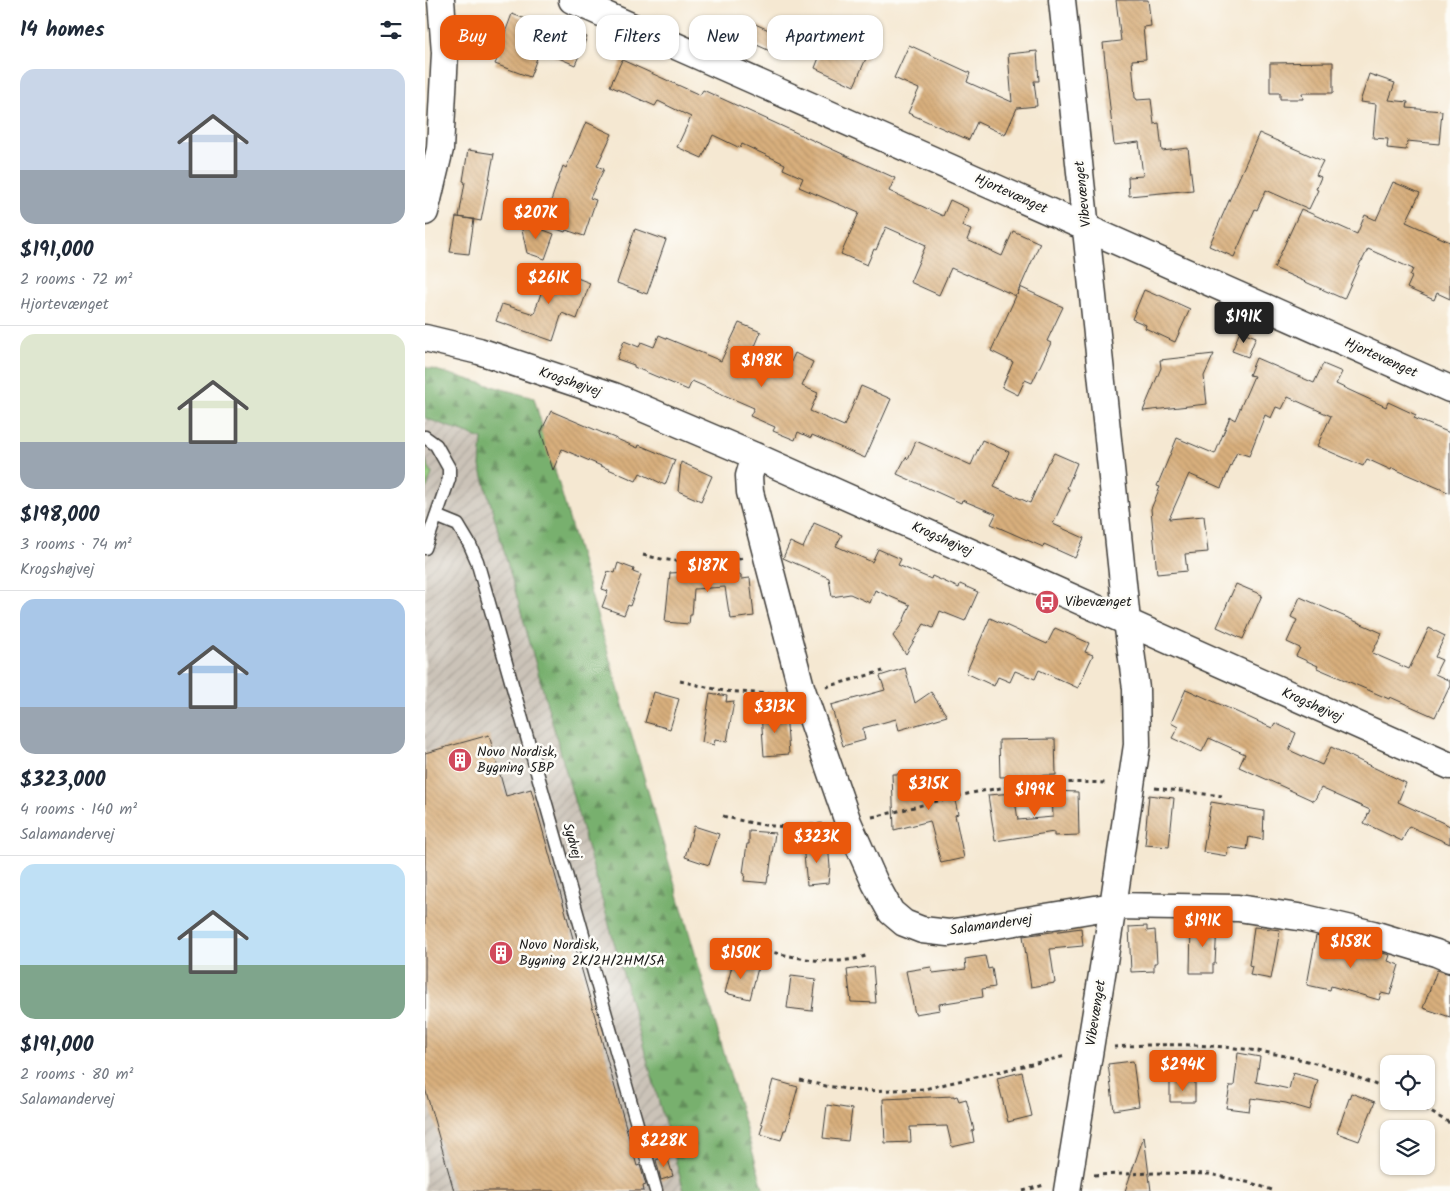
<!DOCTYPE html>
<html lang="en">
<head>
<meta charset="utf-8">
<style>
	:root { --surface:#fff; --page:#f6f6f7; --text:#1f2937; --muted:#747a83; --line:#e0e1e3; --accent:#ea580c }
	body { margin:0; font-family:Kalam,sans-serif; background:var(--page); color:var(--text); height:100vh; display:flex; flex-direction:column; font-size:19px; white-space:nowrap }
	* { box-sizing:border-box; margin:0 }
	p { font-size:16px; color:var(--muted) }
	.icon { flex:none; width:28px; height:28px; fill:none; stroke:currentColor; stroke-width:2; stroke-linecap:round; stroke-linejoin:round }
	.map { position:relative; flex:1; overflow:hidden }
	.drawer { display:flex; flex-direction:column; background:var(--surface); width:425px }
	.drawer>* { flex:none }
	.top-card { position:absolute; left:15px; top:15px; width:475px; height:45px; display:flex; gap:10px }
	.fabs { position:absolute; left:955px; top:1055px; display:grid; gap:10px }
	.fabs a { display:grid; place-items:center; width:55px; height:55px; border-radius:10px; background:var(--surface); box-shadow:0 1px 4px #0004; font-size:25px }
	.price { position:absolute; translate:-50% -42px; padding:0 11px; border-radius:5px; background:var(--accent); color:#fff; font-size:16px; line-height:32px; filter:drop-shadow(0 1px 2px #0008) }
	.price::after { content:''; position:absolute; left:50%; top:30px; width:15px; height:11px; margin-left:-8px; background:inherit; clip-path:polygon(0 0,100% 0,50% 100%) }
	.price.active { background:#222; color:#fff }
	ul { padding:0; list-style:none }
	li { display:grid; align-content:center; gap:10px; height:265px; padding:0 20px }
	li+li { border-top:1px solid var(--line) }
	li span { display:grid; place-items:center; height:155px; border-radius:15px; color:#555 }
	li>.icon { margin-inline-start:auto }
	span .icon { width:90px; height:90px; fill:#fffc; stroke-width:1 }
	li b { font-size:21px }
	h2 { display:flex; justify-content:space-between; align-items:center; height:60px; padding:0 20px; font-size:21px }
	.tag { padding:0 18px; border-radius:15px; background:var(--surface); box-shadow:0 1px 4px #0004; font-size:18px; line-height:45px }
	.tag.active { background:var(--accent); color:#fff }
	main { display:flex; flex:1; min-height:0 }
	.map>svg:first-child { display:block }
	.industrial { fill:url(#industrial-furrows) }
	.grass { fill:url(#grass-dots); stroke:#58744e }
	.forest { fill:url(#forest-firs); stroke:#4a6645 }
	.building { fill:url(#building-back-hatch) }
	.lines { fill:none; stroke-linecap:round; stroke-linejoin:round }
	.service-casing { stroke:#3d3b37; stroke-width:15 }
	.minor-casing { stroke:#3d3b37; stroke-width:29 }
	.path { stroke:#3d3b37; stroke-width:3; stroke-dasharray:4 4; stroke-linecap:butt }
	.service { stroke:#fff; stroke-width:12 }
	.minor { stroke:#fff; stroke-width:26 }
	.labels { text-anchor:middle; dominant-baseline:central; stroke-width:5; stroke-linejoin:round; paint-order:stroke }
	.street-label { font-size:14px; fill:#1c1c1c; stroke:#fdfcf7 }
	.poi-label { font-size:14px; fill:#1c1c1c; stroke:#fdfcf7; text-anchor:start }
</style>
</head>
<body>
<main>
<section class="drawer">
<h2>14 homes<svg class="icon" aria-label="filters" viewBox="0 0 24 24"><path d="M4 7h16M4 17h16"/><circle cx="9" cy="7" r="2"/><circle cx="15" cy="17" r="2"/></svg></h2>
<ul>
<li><span style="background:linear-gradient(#c9d6e8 65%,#9aa5b1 0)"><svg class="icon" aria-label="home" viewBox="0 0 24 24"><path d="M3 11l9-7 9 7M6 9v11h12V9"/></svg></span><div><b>$191,000</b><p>2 rooms · 72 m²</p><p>Hjortevænget</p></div></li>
<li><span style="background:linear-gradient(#dfe7d0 70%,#9aa5b1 0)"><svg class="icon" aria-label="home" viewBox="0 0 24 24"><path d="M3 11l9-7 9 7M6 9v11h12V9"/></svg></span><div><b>$198,000</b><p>3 rooms · 74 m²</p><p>Krogshøjvej</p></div></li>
<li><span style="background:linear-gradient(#a9c7e8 70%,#9aa5b1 0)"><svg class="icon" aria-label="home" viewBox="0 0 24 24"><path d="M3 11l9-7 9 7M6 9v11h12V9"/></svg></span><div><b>$323,000</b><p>4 rooms · 140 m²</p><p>Salamandervej</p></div></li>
<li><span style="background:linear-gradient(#bfe0f5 65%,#7fa58c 0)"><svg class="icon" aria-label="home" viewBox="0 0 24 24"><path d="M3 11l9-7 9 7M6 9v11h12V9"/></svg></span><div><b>$191,000</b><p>2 rooms · 80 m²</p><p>Salamandervej</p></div></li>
</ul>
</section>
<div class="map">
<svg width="1025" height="1191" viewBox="0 0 1025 1191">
	<defs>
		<pattern id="industrial-furrows" width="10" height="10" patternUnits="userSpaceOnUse" patternTransform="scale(1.25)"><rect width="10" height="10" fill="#cbc3b8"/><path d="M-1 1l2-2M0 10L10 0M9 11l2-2" fill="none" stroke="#aea79e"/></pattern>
		<pattern id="grass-dots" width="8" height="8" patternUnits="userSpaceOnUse" patternTransform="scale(1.25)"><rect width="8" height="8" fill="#95cc7f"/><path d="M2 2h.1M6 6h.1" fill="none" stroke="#80af6d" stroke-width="1.8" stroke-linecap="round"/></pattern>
		<pattern id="forest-firs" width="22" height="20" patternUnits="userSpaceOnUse" patternTransform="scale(1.25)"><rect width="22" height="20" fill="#78b06e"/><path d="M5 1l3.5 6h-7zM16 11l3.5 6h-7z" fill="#628e5a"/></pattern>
		<pattern id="building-back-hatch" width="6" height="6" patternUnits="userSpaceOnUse" patternTransform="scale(1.25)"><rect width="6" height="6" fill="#d8af7d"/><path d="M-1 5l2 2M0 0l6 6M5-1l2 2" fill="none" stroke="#b9966b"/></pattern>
	</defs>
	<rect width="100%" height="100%" fill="#fdfcf7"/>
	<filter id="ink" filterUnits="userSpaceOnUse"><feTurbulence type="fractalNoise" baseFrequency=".02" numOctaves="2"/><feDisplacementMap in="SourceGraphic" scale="10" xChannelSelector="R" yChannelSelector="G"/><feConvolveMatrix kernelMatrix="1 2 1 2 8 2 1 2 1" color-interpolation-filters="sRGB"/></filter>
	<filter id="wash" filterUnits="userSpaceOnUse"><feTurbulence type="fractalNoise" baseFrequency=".0096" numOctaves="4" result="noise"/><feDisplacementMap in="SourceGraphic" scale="20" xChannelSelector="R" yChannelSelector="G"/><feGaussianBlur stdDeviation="1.12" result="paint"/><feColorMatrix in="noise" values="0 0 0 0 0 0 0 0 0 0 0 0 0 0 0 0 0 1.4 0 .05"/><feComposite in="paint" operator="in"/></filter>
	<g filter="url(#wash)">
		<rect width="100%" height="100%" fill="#f5e8d2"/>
		<path class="industrial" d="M0,418l57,21 -2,27 204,725h-259z"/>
		<path class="grass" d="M0,459l7,15 -7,19z"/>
		<path class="forest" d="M0,367l109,31 230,793h-80l-204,-725 2,-27 -57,-21z"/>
		<g id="blocks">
			<path class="building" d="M691,0h32l3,26 -8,1 3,32 -14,1 3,38h1l1,2 14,-1 3,25 5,-1 3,28 26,-3 5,42 -64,6 -1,-19 15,-1 -4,-34 -25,3 -11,-102 18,-2z
				M87,14l55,20 2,-5 18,8 -12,28 -35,-15 -10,27 -35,-13 4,-9 -2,-1z
				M422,18l31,13 -24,55 -39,-18 9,-23 9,4z
				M321,20l41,18 -8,17 -40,-18z
				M484,45l61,28 -3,9 45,20 -4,-48 29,-3 2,30h-5l3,25 -20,2 -12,27 -28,-13 -8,18 -61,-27 11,-24 -25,-11z
				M197,60l78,35 3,-5 192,88 -6,13 54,25 7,-16 19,9 -7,17 9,4 -4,10 35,16 11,-25 27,12 -23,52 3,-8 43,20 -16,34 4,2 -19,40 -7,-3 -7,15 -16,-8 11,-25 -22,-11 25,-55 -49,-22v1l-16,-7 -12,27 -29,-13 16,-37 -40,-18 -10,23 -2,-1 -7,16 -26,-11 18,-41 -60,-26 4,-9 -20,-9 2,-5 -43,-20 -2,4 -27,-13 -11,23 -25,-11 14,-30 -33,-16 -3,5 -45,-20z
				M908,62v31h-31l1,6h-23v-6h-10v-30z
				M944,74l26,9 -6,17 19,2 -1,6 35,3 -3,33 -32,-3 -1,9 -19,-2 1,-9 -15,-1 3,-34 -16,-2z
				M161,122l26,12 -15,32 7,3 -14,29 6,2 -12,36 -18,-6 -1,2 -22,-8 20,-58 3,2z
				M834,133l64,28 -7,14 5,2 -5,12 2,1 -9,19 -43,-19 -9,20 -2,-1 -21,48 -25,-11z
				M43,150l26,4 -13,67 -22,-4 6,-35 -2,-1z
				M968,182l27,11 -14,29 44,20v57l-13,-6 -3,7 -27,-12 5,-11 -2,-1 3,-7 -45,-20 -6,12h-1l-17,38 -70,-31 27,-59 56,25 8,-19 11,5z
				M31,217l18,2 -5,35 -19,-2z
				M95,221l34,13 -9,25 -18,-6z
				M210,229l31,11 -19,54 -30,-11z
				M125,266l22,8v2l18,7 -13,36 -15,-6 -9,28 -57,-20 6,-17 32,10z
				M719,290l14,6 1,-1 31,14 -15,33 -30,-14 1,-3 -14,-6z
				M314,323l22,9 -8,19 36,15 6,-13 18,9 -11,24 16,7 -8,18 34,15 17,-40 30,13 -26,59 -53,-23 -1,3 -13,-6 -3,8 -22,-9 2,-4 -25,-11 4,-8 -62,-27 -4,9 -54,-23v-2l-17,-6 7,-18 15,6 2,-5 13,5 5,-12 62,26z
				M815,331l16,6 -8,20 -16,-6z
				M789,354l-10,22 3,28 -64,7 18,-43 -1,-8z
				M831,358l58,25 9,-19 19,8 -6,12 50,23 2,-5 28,13 -2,3 36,15v60l-58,-25 -1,2 -24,-11 -4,7 -46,-20 14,-30 -43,-19 -6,12 -6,-2 -5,11 -6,-3 -16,41 -12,-4 -16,36 -32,-14 -20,45 35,-3 4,36 -23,2 2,17 -30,3 -6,-65 9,-22 -3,-1 20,-48 38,16 15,-37 5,3 19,-44 -5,-1z
				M126,411l87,37 1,-3 36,15 -10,25 -25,-12 -4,8 -74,-32 -9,21 -12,-38z
				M557,440l27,12 -15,35 36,16 18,-41h1l5,-9 23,10 -10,25 2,1 -16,35 31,14 -9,20 -31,-14 -1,3 -52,-23 5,-10 -34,-14 -1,3 -64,-29 9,-17 2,2 8,-18 55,24z
				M256,462l31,14 -11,25 -23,-10z
				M389,523l28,12 -6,11 36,16 6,-13 23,10 -3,6 33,14 1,-3 27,12 1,-4 18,8 -13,29 -25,-10 -7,17 -9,-4 -18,30 -13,-18 9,-12 8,-19 -35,-15 -5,13 -20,-9 -18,3 -3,-19 -46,-20 7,-16 13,6z
				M193,563l16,6 -1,3 8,3 -11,31 -2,-1 -4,10 -22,-8 6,-16 -6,-2 6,-18 7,2z
				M312,569l1,6h3v4l9,-1 4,38 -23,3 -1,-6h-1l-4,-26 -31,2 -2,26h-2l-1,9 -24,-2 5,-49z
				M811,584l26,11 -19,44 -26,-12z
				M875,597l82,36 -10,20 37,16 20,-41 16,8 -10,21 7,3 -7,14 15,7v5l-15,31 -45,-20 -1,2 -72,-31 1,-2 -22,-10 4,-8 -13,-6 10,-22 -6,-3z
				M565,618l57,26 8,-16 34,15 -4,9 8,3 -15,33 -39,-18 -4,9 -20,-8 -5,11 -12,-5 -4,9 -28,-13z
				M480,668l10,35 16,-11 16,24 -48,14 -3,-11 -33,9v2l2,10 -22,6 -12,-41 54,-15 -5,-14z
				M761,689l86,39 3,-5 21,10 -7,17 33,15 9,-18 75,36 -8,19 52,24v18l-41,-18 -7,15 -38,-18 6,-13 -49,-22 -7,13 -46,-21 -29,-13 6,-13 -36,-16 -7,14 -30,-14 6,-11 -7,-4z
				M229,692l25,7 -9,30 -25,-7z
				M285,693l17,3 -1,6 8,-1 -7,41 -12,-2 -1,5 -12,-3z
				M361,711l3,43 -25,2 -3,-43z
				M64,735l17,61 25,-7 106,377 3,-1 6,20 -3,1 1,5h-190l-29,-103v-335z
				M630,739l1,36 -56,2 -1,-37z
				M467,774h24v9l33,-9 9,40 -3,1 9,43 -23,5 -11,-42 -36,9z
				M627,791l26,1 1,43 -25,1v-4l-59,9 -7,-46 26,-2 4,27 35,-3z
				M724,795l25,3 -5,49 -24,-2 1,-9h-1z
				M786,802l53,9 -1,29 -14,-3 -2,13 -19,-3 -1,9 -24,-4z
				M269,826l25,8 -10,31 -24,-8z
				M324,831l26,2 -6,43h-1l-1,7 -23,-2 1,-7 -2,-1 4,-29h2z
				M403,844l2,23 -2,16 -21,2 -3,-30 1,-9z
				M766,923l26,1 -2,40h-2v9h-23z
				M722,926v5l8,-1 2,33h-3v8l-23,1 -2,-45z
				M829,927l26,3 -9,49 -21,-4 2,-9 -3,-1z
				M656,928l2,18 -33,3 5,34 -24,4 -8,-51z
				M891,936l74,19 -2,6 11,4 -9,30 -9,-2 -2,7 -48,-14 -1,4 -23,-5z
				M560,956l3,13 4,-1 3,19 -13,2 1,8 -44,7 1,6 -25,4 -9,-43 25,-4 2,6 33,-4 -1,-10z
				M308,962l25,6 -8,31 -25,-6z
				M448,966l3,37 -25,-1 -4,-32z
				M1012,970l13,4v43l-27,-9z
				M366,976l25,3 -4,32 -25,-3z
				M813,1053l22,4 -4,25 33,7 4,-16 25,7 -8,30 -24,-7 -35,-5 -2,13 -23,-3 4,-22h4z
				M708,1061l6,45 -25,4 -6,-46z
				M597,1072l10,44 -24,6 -11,-44z
				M348,1080l25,7 -12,43h-2l-3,10 -21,-6 3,-10 -2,-1z
				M770,1081v21h-25v-20z
				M926,1093l24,9 -16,39 -22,-8z
				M529,1096v1l3,-1 2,5 7,-2 8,31 -2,1 2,11 -22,5 -5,-21 -37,1 1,15 -26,1 -2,-44z
				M402,1105l25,4 -4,32 -25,-3z
				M719,1136l7,55h-26z
				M242,1156l6,20 -12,4 -5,-20z"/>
		</g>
	</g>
	<g filter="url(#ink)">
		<use href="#blocks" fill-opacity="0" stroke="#3d3b37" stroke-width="1"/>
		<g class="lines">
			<g class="service-casing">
				<path id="service" d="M0,437l11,8 13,23v11l-24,69
					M11,516l22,9 12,20 7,16 179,630"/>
			</g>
			<g class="minor-casing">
				<path id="minor" d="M147,0l878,389
					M637,0l65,621 9,68 1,56 -24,161 -46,285
					M0,212l15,-63 5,-96 -4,-53
					M0,338l54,13 135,45 141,60 695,310
					M330,456l-6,20 1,16 51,195 47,135 27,61 16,29 13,11 18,7 27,3 164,-27 125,2 67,10 68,16 63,19 14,6"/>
			</g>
			<path class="path" d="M218,555c32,8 68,11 100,3
				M255,681l44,10 48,3 6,-1
				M401,687l57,-16
				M730,788l67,8
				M298,816c14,4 28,7 42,9 19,3 39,1 59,-1
				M447,817c35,-7 69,-18 105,-25 43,-8 86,-11 130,-9
				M334,949c34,8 75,19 109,6
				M689,1047c74,-6 147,-1 218,21 19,6 38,15 57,22
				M375,1080l26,6 35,5 63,-2 142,-33
				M986,1101l39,22
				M669,1175l63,-2 52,1 42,9 24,8
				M598,1191l21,-6"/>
			<use href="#service" class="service"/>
			<use href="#minor" class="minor"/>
		</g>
	</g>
	<defs>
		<g id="bus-disc" transform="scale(1.25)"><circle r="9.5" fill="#d1495b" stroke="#fdfcf7"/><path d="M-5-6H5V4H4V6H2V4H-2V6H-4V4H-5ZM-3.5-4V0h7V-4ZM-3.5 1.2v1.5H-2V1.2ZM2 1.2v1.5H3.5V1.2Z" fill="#fff"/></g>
		<g id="building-disc" transform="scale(1.25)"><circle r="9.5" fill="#d1495b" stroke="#fdfcf7"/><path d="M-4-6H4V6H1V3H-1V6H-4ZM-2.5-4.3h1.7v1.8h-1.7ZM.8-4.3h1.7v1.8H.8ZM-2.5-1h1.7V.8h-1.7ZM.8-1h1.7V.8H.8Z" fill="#fff"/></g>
	</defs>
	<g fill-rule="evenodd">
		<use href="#bus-disc" x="622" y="602"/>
		<use href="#building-disc" x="35" y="760"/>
		<use href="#building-disc" x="76" y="953"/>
	</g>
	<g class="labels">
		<g class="street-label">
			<text transform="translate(586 194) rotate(24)">Hjortevænget</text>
			<text transform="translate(658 194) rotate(-96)">Vibevænget</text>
			<text transform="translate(956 358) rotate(24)">Hjortevænget</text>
			<text transform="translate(145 382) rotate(19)">Krogshøjvej</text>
			<text transform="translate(517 539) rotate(24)">Krogshøjvej</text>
			<text transform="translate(887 705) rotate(24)">Krogshøjvej</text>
			<text transform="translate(147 841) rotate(74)">Sydvej</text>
			<text transform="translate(566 925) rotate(-8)">Salamandervej</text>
			<text transform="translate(671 1013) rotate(-81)">Vibevænget</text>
		</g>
		<g class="poi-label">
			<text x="640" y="602">Vibevænget</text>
			<text x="52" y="752">Novo Nordisk,<tspan x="52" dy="16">Bygning 5BP</tspan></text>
			<text x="94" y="945">Novo Nordisk,<tspan x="94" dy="16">Bygning 2K/2H/2HM/5A</tspan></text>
		</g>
	</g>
</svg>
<div class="fabs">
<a><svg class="icon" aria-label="locate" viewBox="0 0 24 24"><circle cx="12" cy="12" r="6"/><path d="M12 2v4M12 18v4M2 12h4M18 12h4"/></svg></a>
<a><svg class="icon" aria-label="layers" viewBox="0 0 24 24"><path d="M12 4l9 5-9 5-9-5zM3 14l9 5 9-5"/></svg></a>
</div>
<b class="price" style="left:111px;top:240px">$207K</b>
<b class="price" style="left:124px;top:305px">$261K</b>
<b class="price active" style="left:819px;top:344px">$191K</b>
<b class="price" style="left:337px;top:388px">$198K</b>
<b class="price" style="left:283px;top:593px">$187K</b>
<b class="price" style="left:350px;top:734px">$313K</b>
<b class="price" style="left:504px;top:811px">$315K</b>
<b class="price" style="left:610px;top:817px">$199K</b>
<b class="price" style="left:392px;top:864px">$323K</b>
<b class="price" style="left:778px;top:948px">$191K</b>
<b class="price" style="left:926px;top:969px">$158K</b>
<b class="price" style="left:316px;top:980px">$150K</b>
<b class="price" style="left:758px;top:1092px">$294K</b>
<b class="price" style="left:239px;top:1168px">$228K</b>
<div class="top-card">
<a class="tag active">Buy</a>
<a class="tag">Rent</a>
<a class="tag">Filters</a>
<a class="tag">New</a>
<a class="tag">Apartment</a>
</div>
</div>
</main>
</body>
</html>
